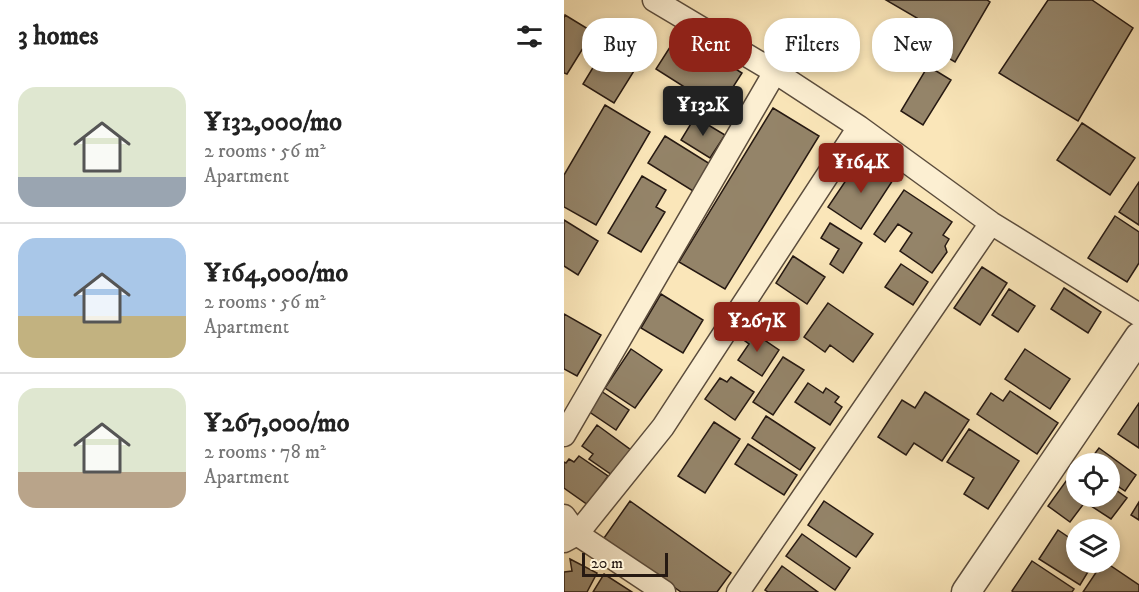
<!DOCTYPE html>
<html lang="en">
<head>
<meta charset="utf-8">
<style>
	:root { --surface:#fff; --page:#f2f2f2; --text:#222; --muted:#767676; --line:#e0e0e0; --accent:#8f2418 }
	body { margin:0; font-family:"IM FELL DW Pica",serif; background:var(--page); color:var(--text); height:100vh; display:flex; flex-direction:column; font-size:22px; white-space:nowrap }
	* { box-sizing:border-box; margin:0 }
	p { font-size:20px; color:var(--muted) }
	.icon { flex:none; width:33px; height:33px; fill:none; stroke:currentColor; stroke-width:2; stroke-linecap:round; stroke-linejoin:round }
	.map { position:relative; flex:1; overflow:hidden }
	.details { display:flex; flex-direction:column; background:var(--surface); width:564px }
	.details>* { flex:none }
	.hud { position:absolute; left:18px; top:18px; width:466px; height:54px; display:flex; gap:12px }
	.tools { position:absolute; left:502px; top:453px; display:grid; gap:12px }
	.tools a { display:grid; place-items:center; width:54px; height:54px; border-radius:50%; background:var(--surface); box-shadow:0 3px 9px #0003; font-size:30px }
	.scale { position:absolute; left:18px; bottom:15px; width:86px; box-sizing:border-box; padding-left:6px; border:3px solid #261912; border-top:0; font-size:16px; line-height:21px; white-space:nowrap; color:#261912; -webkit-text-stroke:4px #fcefd2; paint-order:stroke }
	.price { position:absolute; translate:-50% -51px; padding:0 14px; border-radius:6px; background:var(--accent); color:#fff; font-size:20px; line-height:39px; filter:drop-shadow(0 2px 3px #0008) }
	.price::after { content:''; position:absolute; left:50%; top:36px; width:18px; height:14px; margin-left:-9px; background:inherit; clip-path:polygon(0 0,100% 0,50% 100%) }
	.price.active { background:#222; color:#fff }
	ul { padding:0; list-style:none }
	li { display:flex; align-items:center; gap:18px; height:150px; padding:0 18px }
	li+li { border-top:2px solid var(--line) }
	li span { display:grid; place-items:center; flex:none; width:168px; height:120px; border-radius:18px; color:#555 }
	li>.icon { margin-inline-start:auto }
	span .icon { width:72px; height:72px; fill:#fffc; stroke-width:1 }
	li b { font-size:26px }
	h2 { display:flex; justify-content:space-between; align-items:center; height:72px; padding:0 18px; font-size:26px }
	.tag { padding:0 21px; border-radius:24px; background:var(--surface); box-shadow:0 3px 9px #0003; font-size:21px; line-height:54px }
	.tag.active { background:var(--accent); color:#fff }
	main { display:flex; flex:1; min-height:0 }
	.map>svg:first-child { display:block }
	.building { fill:#948469; stroke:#261912; stroke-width:1.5 }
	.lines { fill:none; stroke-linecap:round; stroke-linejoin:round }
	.minor-casing { stroke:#5b4c3c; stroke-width:25 }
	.tertiary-casing { stroke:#5b4c3c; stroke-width:31 }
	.minor { stroke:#fcefd2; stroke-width:22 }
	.tertiary { stroke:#fcefd2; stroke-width:28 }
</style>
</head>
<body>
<main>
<section class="details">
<h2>3 homes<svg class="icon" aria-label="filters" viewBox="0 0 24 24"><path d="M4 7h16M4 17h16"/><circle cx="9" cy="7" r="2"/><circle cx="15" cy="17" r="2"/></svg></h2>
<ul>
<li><span style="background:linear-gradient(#dfe7d0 75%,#9aa5b1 0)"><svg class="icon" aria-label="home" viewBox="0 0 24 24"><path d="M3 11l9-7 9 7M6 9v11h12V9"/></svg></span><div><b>¥132,000/mo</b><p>2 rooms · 56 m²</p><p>Apartment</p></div></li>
<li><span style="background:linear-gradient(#a9c7e8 65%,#c2b280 0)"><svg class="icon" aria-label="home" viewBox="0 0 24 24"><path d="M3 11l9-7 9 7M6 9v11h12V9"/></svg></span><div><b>¥164,000/mo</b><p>2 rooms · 56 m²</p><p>Apartment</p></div></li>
<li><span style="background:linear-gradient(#dfe7d0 70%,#b9a48a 0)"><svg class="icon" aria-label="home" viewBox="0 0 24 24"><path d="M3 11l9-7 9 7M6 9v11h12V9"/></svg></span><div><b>¥267,000/mo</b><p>2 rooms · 78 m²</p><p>Apartment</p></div></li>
</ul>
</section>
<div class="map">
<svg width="575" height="592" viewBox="0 0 575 592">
	<rect width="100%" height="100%" fill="#fae6b9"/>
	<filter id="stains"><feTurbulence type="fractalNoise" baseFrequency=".00333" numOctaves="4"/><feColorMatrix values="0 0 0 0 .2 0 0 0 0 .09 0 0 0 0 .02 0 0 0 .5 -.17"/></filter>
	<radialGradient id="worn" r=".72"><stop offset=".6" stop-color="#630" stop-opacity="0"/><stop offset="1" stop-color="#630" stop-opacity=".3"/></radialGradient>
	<path class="building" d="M322,0h101l3,2 -35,60 -47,-28 9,-16z
		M484,0h44l41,28 -55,93 -79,-48z
		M1,15l28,17 -26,42 -3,-1v-55z
		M56,23l32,19 -38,61 -31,-19z
		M115,33l63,40 -23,36 -63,-40z
		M364,66l23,14 -28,45 -22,-14z
		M41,105l45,27 -54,93 -32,-18v-32z
		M209,108l46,28 -94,153 -46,-27z
		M131,117l30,18 -15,23 -29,-18z
		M518,123l53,35 -25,37 -53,-35z
		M101,136l45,28 -17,27 -45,-28z
		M297,158l32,22 -32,49 -33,-22z
		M78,176l24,14 -10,17 9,5 -24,40 -33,-19z
		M575,182v43l-20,-13z
		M340,190l48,32 -9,13 6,4 -4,7 2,6 -15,21 -32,-22 12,-18 -14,-9 -13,18 -11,-8z
		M551,216l24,16v31l-12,19 -39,-24z
		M0,220l34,21 -20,34 -14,-9z
		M266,223l32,20 -19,30 -13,-9 9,-15 -18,-11z
		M229,256l32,21 -18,27 -31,-21z
		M337,264l27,18 -15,23 -28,-18z
		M418,267l25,16 -27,42 -26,-17z
		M500,288l37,24 -13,21 -37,-24z
		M445,289l26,17 -17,26 -26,-17z
		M97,294l42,26 -20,33 -42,-25z
		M264,303l45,31 -20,28 -23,-17 -5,7 -21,-15z
		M0,314l37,21 -24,41 -13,-7z
		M183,328l32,22 -17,26 -24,-16 11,-16 -8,-6z
		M67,349l31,21 -27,38 -30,-20z
		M461,349l45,30 -20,30 -45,-30z
		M219,357l21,13 -31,45 -20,-13z
		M167,377l23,15 -19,28 -30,-21 15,-21 7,4z
		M244,383l15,10 3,-5 13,9 -4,5 7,5 -12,18 -35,-23z
		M37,391l28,19 -13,20 -28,-19z
		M446,391l48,32 -21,31 -60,-40 14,-21 12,8z
		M361,392l44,28 -27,41 -28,-18 -8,12 -28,-18 24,-37 13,8z
		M575,403v45l-21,-14z
		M202,416l49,32 -15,22 -48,-32z
		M150,422l26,17 -35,54 -27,-17z
		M33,425l34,25 -19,25 -23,-16 4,-5 -11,-8z
		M405,429l50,32 -31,48 -24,-15 10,-16 -27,-16z
		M184,444l49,31 -13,20 -49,-31z
		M535,448l37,27 -11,16 -15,-10v-17h-23z
		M15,456l29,20 -20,29 -24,-17v-26l2,1 3,-4 5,3z
		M513,466v30h33v-10l17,12 -16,21 -26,-17 -15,20 -22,-16z
		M66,501l101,72 -14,19h-36l-77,-54z
		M260,501l49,33 -17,23 -48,-32z
		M575,502v18l-8,-5z
		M494,530l19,13v19h17l-14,23 -41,-26z
		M238,534l48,34 -15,22 -49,-34z
		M6,559l27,14 -10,19h-23v-20l8,-1z
		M468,561l42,28 -2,3h-59l-1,-1z
		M539,562h2l34,23v7h-56z
		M218,566l36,26h-50l-3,-2z
		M40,574l28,18h-39z"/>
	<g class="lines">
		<g class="minor-casing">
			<path id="minor" d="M90,0l121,72 84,55 132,96 148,92
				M0,435l211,-363
				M0,516l13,18 87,58
				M0,541l13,-7 86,-107 196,-300
				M174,592l253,-369"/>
		</g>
		<g class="tertiary-casing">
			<path id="tertiary" d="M402,592l173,-255"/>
		</g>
		<use href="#minor" class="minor"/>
		<use href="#tertiary" class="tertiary"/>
	</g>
	<rect width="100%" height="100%" filter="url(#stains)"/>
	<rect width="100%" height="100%" fill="url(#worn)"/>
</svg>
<div class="tools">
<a><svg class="icon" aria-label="locate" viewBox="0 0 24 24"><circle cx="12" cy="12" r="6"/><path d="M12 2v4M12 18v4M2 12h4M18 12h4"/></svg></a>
<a><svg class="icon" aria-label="layers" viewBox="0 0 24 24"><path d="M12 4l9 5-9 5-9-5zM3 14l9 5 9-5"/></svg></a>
</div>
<div class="scale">20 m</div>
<b class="price active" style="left:139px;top:137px">¥132K</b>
<b class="price" style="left:297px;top:194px">¥164K</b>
<b class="price" style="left:193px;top:353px">¥267K</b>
<div class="hud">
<a class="tag">Buy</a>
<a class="tag active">Rent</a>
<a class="tag">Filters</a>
<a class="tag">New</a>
</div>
</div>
</main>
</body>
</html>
